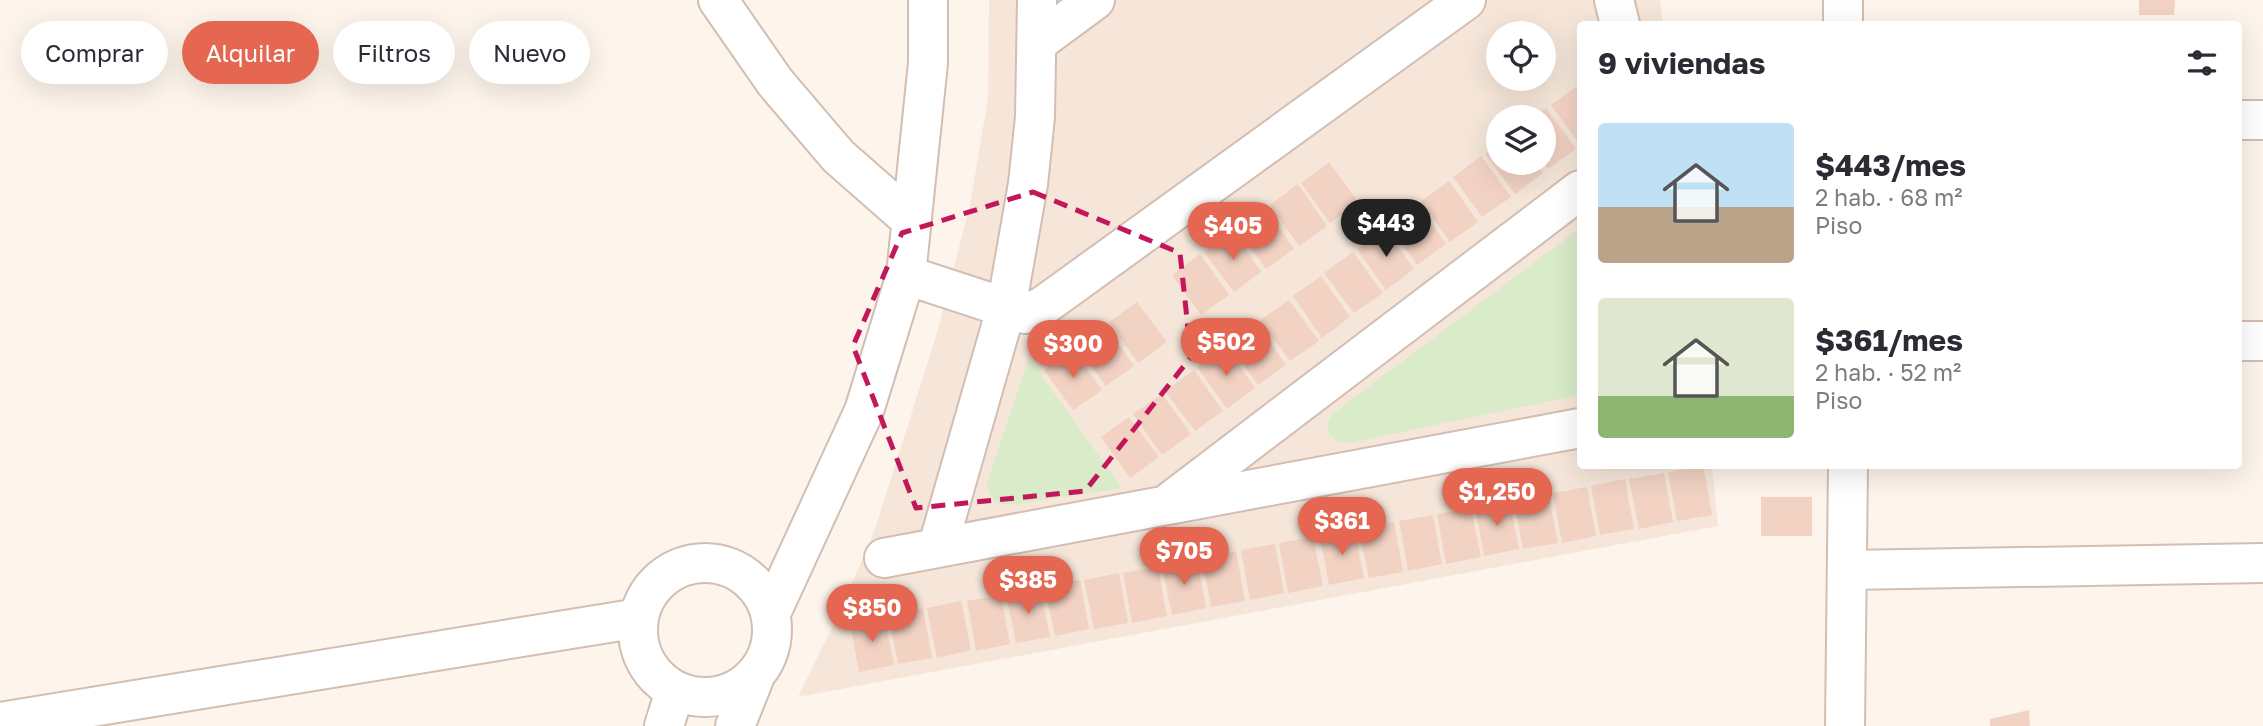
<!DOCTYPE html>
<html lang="es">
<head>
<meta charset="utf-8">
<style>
	:root { --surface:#fff; --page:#f7f7f7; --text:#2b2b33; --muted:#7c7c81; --accent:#e56751 }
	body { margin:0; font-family:"Golos Text",sans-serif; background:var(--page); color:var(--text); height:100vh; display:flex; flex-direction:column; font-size:26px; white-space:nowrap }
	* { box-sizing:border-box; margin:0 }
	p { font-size:23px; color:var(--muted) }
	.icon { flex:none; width:38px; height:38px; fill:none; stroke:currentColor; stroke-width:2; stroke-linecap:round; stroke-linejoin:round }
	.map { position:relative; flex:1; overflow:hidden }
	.side { position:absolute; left:1577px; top:21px; width:665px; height:448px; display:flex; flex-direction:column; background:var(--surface); border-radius:7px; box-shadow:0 7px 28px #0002 }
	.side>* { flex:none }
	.banner { position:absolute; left:21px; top:21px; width:665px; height:63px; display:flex; gap:14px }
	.tools { position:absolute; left:1486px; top:21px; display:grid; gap:14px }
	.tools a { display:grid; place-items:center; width:70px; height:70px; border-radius:50%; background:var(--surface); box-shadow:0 7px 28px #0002; font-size:35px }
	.price { position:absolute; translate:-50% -60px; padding:0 16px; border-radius:24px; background:var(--accent); color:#fff; font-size:23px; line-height:46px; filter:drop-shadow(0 2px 4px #0008) }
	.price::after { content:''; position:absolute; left:50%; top:42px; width:21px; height:16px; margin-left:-10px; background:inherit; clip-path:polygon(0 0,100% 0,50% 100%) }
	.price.selected { background:#222; color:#fff }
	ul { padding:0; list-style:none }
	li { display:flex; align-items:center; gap:21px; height:175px; padding:0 21px }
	li span { display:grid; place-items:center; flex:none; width:196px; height:140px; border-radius:7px; color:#555 }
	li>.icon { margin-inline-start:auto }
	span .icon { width:84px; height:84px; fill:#fffc; stroke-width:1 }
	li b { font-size:30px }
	h2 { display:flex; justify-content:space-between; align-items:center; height:84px; padding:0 21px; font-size:30px }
	.pill { padding:0 24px; border-radius:32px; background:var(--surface); box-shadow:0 7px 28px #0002; font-size:24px; line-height:63px }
	.pill.selected { background:var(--accent); color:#fff }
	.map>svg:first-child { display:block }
	.residential { fill:#f5e6d9; fill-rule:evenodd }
	.green { fill:#d9ebc9 }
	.building { fill:#f2d2c3 }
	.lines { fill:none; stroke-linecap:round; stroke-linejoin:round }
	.street-casing { stroke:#d2beb2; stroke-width:42 }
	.street { stroke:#fff; stroke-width:38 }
	.marked { fill:none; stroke:#c2185b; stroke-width:5; stroke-dasharray:14 9; stroke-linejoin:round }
</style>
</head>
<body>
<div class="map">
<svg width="2263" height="726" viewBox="0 0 2263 726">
	<rect width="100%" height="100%" fill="#fdf5eb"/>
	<path class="residential" d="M989,0h671l3,24h-83v442h132l6,60 -920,171 44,-90 33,-78 61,-193 34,-131 18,-107zM1498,33h46v46h-46zM1498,117h46v46h-46z"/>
	<path class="green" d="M1580,228v167l-227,47h-13l-10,-6 -3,-13 5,-9z
		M1029,358l93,130 -113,17c-15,-1 -20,-8 -22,-23z"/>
	<path class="building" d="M2139,0h36l-1,15h-35z
		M1580,84v61l-29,-40z
		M1546,108l30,41 -28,20 -4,-5v-47h-10z
		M1498,144v19h37l8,10 -28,21 -30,-40z
		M1481,156l30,41 -29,20 -29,-40z
		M1329,162l30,41 -29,20 -29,-40z
		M1449,181l29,41 -28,20 -29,-41z
		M1298,184l29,42 -28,20 -29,-41z
		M1417,203l29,41 -29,21 -29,-41z
		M1265,207l29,42 -28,20 -29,-41z
		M1385,229l29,40 -28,21 -29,-41z
		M1233,231l28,41 -27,20 -30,-40z
		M1353,252l30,41 -29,20 -30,-40z
		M1200,254l29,41 -28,20 -29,-40z
		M1321,276l29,41 -28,21 -29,-42z
		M1289,300l30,41 -29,20 -30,-41z
		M1137,302l30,40 -29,21 -29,-41z
		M1257,323l29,42 -28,20 -29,-41z
		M1105,325l29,41 -28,20 -29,-40z
		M1226,347l29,41 -28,21 -30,-42z
		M1072,349l30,41 -29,20 -29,-40z
		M1194,370l29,41 -28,20 -30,-40z
		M1162,394l29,40 -29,21 -29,-41z
		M1129,417l30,40 -29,21 -29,-41z
		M1703,466l9,49 -35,6 -9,-49z
		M1664,473l9,49 -34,7 -10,-50z
		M1625,479l9,50 -34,6 -9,-49z
		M1587,487l9,49 -34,7 -9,-50z
		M1548,493l10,50 -35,6 -9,-49z
		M1761,497h51v39h-51z
		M1509,500l10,49 -35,7 -9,-49z
		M1471,508l10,49 -35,7 -9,-50z
		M1433,515l9,49 -34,7 -9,-50z
		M1394,522l9,50 -34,6 -10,-49z
		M1354,529l10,49 -35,7 -9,-49z
		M1313,537l10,49 -35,7 -9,-50z
		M1275,544l9,49 -34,7 -9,-50z
		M1236,551l9,50 -34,6 -9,-49z
		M1197,559l9,49 -34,7 -10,-49z
		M1158,567l9,49 -35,7 -9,-50z
		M1119,573l9,50 -34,6 -10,-49z
		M1080,580l9,49 -34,7 -10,-49z
		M1040,588l10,49 -34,6 -10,-49z
		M1001,595l9,49 -34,7 -9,-50z
		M961,601l10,49 -34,8 -10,-50z
		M923,608l9,50 -34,6 -10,-49z
		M884,616l10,49 -35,7 -9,-49z
		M2029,710l1,16h-40v-7z"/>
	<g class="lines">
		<g class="street-casing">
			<path id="street" d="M718,0l57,82 63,74 74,65
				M1614,0l6,24
				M1843,0v24
				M1038,42l57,-42
				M2238,120h25
				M906,275l119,39 18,-8 423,-306
				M2238,341h25
				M1171,501l409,-311
				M938,546l68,-237 22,-125 7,-67 2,-117
				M884,558l696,-130
				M638 630a67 67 0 1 1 134 0a67 67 0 1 1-134 0Z
				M1847,570l416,-7
				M771,613l93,-202 42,-136 22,-212v-63
				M0,722l639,-104
				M664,726l11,-35
				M735,726l20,-50
				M1845,726l3,-260"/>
		</g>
		<use href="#street" class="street"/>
	</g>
	<path class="marked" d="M1033,192l147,61 11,104 -106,134 -169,17 -63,-162 49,-113z"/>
</svg>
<div class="tools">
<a><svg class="icon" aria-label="locate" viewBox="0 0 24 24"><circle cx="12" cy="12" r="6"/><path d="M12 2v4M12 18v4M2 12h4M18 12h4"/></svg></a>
<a><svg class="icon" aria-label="layers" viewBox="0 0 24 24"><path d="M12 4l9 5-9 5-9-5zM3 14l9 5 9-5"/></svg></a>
</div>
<b class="price selected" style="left:1386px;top:259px">$443</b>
<b class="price" style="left:1233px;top:262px">$405</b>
<b class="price" style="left:1226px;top:378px">$502</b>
<b class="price" style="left:1073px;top:380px">$300</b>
<b class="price" style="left:1497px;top:528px">$1,250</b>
<b class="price" style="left:1342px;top:557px">$361</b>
<b class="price" style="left:1184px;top:587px">$705</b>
<b class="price" style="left:1028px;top:616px">$385</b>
<b class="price" style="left:872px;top:644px">$850</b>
<div class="banner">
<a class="pill">Comprar</a>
<a class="pill selected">Alquilar</a>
<a class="pill">Filtros</a>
<a class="pill">Nuevo</a>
</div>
<section class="side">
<h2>9 viviendas<svg class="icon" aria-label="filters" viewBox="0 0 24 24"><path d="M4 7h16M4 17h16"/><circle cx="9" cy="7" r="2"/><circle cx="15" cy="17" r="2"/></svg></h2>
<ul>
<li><span style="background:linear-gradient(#bfe0f5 60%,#b9a48a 0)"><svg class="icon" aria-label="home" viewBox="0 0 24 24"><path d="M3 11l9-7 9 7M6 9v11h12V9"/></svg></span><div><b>$443/mes</b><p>2 hab. · 68 m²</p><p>Piso</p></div></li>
<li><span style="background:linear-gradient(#dfe7d0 70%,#8fb573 0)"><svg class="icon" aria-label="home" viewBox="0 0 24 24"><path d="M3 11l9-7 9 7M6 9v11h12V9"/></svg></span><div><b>$361/mes</b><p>2 hab. · 52 m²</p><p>Piso</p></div></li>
</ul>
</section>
</div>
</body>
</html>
